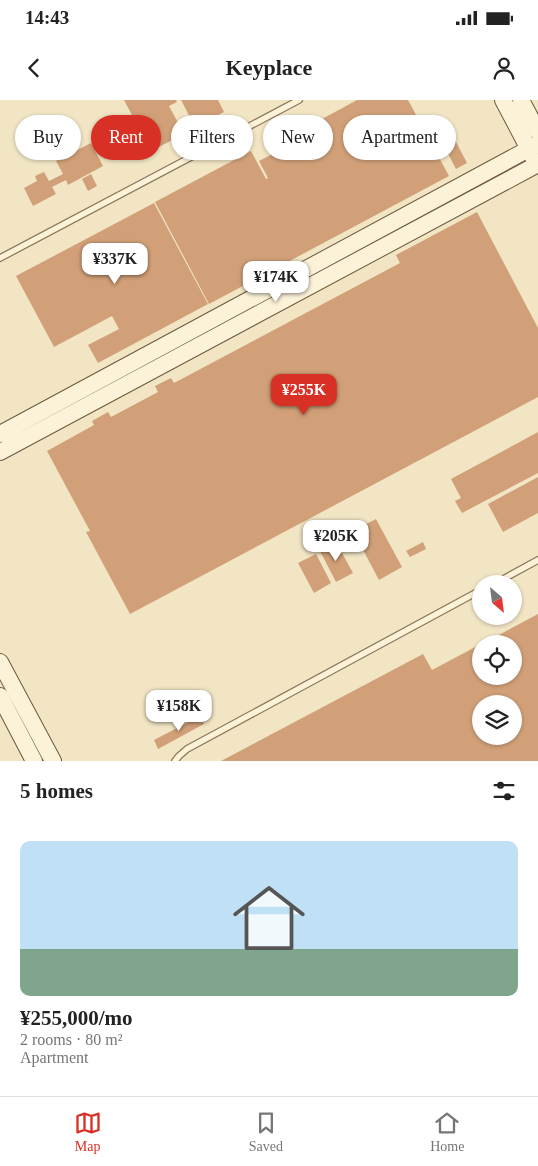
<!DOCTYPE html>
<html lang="en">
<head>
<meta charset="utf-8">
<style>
	:root { --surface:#fff; --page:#f2f2f2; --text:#222; --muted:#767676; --line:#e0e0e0; --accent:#d93025 }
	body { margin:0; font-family:"Times New Roman",serif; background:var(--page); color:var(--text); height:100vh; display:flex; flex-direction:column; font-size:19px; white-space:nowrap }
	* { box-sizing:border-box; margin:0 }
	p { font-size:16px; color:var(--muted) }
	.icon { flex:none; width:28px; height:28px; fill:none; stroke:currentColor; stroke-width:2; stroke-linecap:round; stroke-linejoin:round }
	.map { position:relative; height:661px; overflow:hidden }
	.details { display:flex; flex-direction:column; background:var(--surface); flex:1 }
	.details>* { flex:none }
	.guide { position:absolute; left:15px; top:15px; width:509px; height:45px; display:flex; gap:10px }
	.needle { width:32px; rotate:152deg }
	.tools { position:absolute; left:472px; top:475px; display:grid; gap:10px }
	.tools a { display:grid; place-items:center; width:50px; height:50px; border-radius:50%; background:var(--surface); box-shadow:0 1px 4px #0004; font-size:25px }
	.price { position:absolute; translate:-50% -42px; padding:0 11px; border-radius:10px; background:#fff; color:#222; font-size:16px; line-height:32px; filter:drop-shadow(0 1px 2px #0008) }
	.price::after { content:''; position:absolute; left:50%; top:30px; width:15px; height:11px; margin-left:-8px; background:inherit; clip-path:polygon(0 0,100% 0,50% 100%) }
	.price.active { background:var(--accent); color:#fff }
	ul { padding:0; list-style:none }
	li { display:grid; align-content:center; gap:10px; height:265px; padding:0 20px }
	li span { display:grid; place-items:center; height:155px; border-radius:10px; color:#555 }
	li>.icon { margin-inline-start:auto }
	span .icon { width:90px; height:90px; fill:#fffc; stroke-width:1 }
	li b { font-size:21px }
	h2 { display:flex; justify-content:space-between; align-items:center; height:60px; padding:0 20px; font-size:21px }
	.chip { padding:0 18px; border-radius:22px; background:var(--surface); box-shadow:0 1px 4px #0004; font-size:18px; line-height:45px }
	.chip.active { background:var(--accent); color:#fff }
	.status { display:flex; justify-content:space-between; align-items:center; height:35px; padding:0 25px; background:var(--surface); direction:ltr }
	.status svg { height:14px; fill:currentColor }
	header { display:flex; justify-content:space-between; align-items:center; height:65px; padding:0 20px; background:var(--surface); font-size:22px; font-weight:600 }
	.menu { display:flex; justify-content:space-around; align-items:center; height:70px; border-top:1px solid var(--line); background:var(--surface); font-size:14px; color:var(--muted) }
	.menu a { display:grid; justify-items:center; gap:2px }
	.menu .active { color:var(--accent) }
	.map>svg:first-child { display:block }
	.building { fill:#d1a078; fill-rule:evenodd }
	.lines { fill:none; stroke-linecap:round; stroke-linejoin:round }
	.lane-casing { stroke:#8d7759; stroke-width:8 }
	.secondary-casing { stroke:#6e573c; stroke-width:18 }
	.lane { stroke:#fbf2d8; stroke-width:5.5 }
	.secondary { stroke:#fbf2d8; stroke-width:16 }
</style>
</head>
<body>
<div class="status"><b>14:43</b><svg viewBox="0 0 49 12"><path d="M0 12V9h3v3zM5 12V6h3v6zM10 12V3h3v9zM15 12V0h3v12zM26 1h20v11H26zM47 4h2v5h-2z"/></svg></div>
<header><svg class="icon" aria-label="back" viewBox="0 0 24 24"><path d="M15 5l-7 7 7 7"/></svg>Keyplace<svg class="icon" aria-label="person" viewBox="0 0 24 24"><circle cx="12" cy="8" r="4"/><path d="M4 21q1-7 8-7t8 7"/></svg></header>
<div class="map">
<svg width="538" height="661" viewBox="0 0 538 661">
	<rect width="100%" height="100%" fill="#f1e5c4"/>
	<path class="building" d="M124,0h52l1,2 -8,4 15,28 -33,17z
		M181,0h37l6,12 -29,15z
		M357,0h51l41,76 -240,128 -54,-102 96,-51 15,28 2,-1 -9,-17 46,-24 9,16 9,-5 -12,-23z
		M454,38l13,25 -11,6 -13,-25z
		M123,39l5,8 -9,4 -4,-8z
		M91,43l12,23 -35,19 -2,-5 -14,7 4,7 -23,12 -9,-18 13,-7 -2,-5 9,-4 5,9 14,-7 -7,-13z
		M91,74l6,12 -9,5 -6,-12z
		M154,103l54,101 -110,59 -10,-18 31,-16 -7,-13 -58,31 -38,-71z
		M477,112l61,116v69l-408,217 -44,-82 4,-1 -43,-80 47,-26 -2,-4 16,-9 3,5 47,-25 -3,-6 16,-8 3,5 226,-120 -4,-8z
		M538,332v41l-76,40 -7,-12 6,-3 -10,-19z
		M538,377v36l-35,19 -15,-28z
		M376,419l26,48 -23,13 -26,-49z
		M336,442l17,31 -17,9 -16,-31z
		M423,442l3,7 -16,8 -4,-6z
		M316,454l15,29 -17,10 -16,-30z
		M538,514v147h-317l202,-107 9,16 49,-26v32h33v-32h-32zM481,604h33v32h-33z
		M200,616l4,8 -46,25 -4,-9z"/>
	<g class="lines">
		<g class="lane-casing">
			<path id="lane" d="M0,158l299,-158
				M494,484l44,-24
				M175,661l4,-5 8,-7 294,-159"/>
		</g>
		<g class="secondary-casing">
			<path id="secondary" d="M503,0l30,57
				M521,0l17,32
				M0,334l538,-290
				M0,352l538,-288
				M0,562l53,99
				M0,596l34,65"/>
		</g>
		<use href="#lane" class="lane"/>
		<use href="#secondary" class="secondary"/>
	</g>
</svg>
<div class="tools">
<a><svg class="needle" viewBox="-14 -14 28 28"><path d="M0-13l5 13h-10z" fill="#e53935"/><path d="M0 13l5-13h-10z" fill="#767676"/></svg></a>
<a><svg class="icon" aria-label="locate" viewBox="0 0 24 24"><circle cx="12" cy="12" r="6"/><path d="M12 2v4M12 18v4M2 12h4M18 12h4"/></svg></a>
<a><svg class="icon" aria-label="layers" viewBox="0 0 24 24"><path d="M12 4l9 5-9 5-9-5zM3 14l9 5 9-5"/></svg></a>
</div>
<b class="price" style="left:115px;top:185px">¥337K</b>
<b class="price" style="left:276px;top:203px">¥174K</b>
<b class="price active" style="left:304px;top:316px">¥255K</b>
<b class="price" style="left:336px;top:462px">¥205K</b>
<b class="price" style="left:179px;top:632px">¥158K</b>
<div class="guide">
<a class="chip">Buy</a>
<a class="chip active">Rent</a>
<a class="chip">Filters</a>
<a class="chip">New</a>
<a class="chip">Apartment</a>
</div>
</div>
<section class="details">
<h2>5 homes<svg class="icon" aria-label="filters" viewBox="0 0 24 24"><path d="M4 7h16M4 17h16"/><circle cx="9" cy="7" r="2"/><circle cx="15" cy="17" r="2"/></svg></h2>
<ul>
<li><span style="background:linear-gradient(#bfe0f5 70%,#7fa58c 0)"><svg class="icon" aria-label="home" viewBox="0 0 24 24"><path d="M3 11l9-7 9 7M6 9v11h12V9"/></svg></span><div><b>¥255,000/mo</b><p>2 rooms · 80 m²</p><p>Apartment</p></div></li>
</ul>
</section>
<nav class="menu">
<a class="active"><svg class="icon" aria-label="map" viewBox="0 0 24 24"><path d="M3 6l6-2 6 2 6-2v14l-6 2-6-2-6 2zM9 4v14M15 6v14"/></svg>Map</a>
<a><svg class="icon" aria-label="saved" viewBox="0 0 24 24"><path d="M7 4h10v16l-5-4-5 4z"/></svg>Saved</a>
<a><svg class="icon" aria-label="home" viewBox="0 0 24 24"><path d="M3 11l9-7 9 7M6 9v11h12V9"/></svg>Home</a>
</nav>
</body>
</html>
